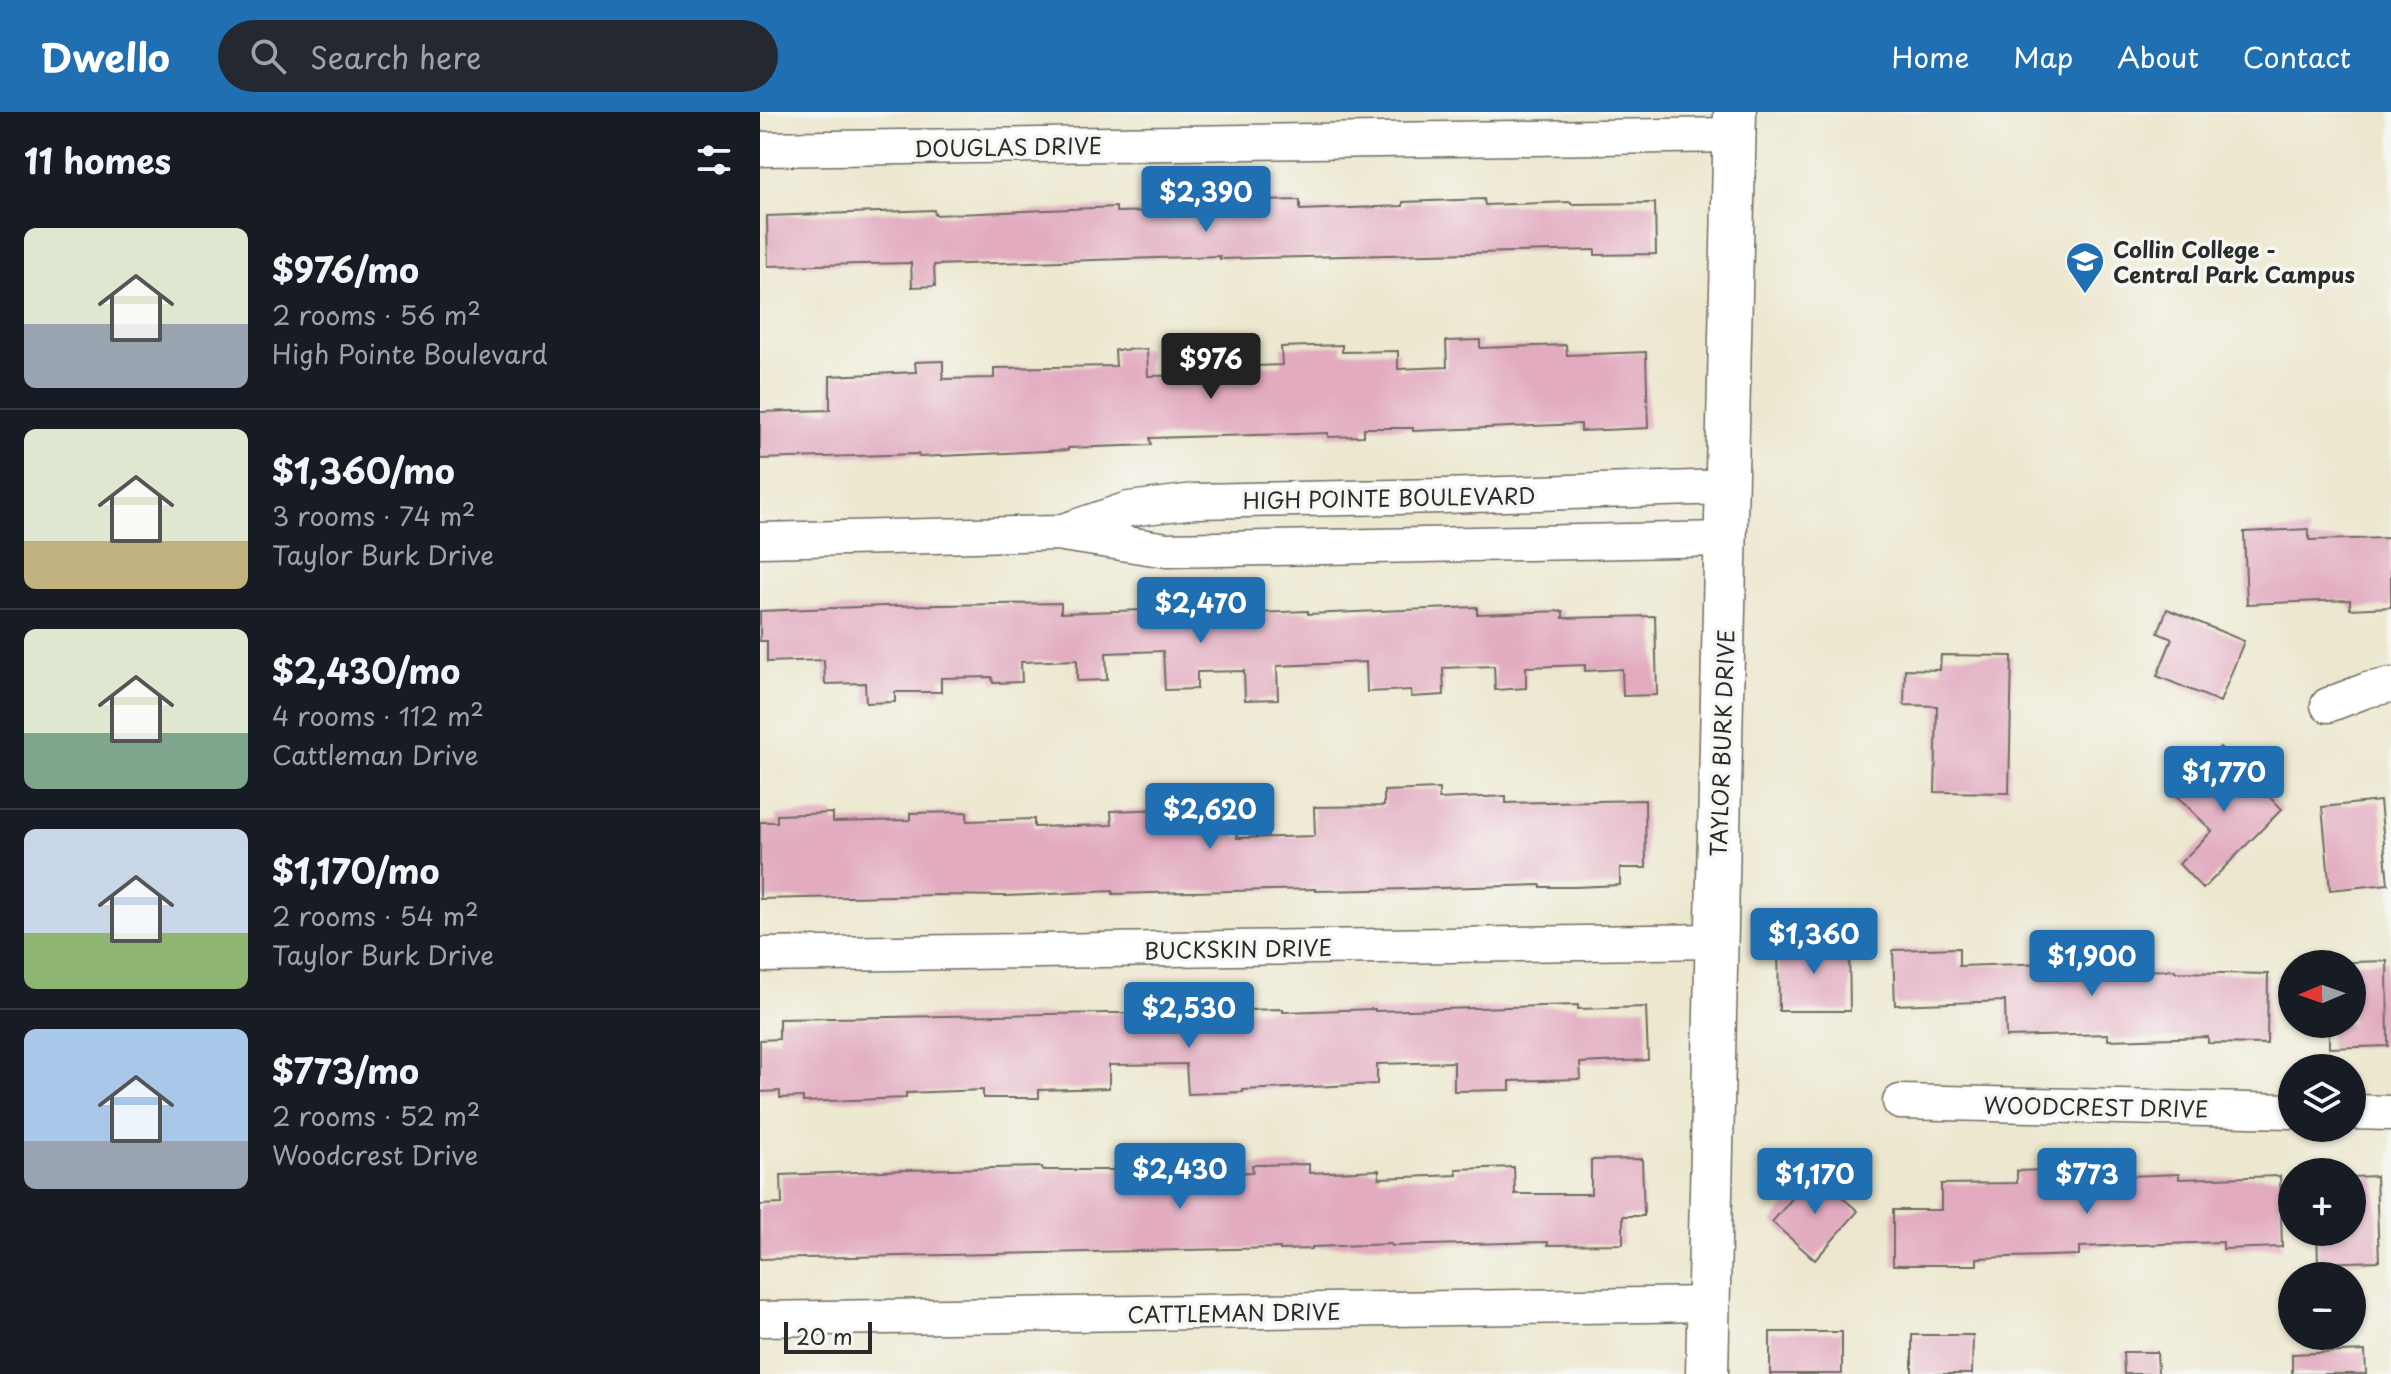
<!DOCTYPE html>
<html lang="en">
<head>
<meta charset="utf-8">
<style>
	:root { --surface:#171b24; --page:#242831; --text:#f1f3f6; --muted:#9ea1a6; --line:#363941; --accent:#1f6fb2 }
	body { margin:0; font-family:"Playpen Sans",sans-serif; background:var(--page); color:var(--text); height:100vh; display:flex; flex-direction:column; font-size:30px; white-space:nowrap }
	* { box-sizing:border-box; margin:0 }
	p { font-size:26px; color:var(--muted) }
	.icon { flex:none; width:44px; height:44px; fill:none; stroke:currentColor; stroke-width:2; stroke-linecap:round; stroke-linejoin:round }
	.map { position:relative; flex:1; overflow:hidden }
	.side { display:flex; flex-direction:column; background:var(--surface); width:760px }
	.side>* { flex:none }
	.needle { width:52px; rotate:268deg }
	.tools { position:absolute; left:1518px; top:838px; display:grid; gap:16px }
	.tools a { display:grid; place-items:center; width:88px; height:88px; border-radius:50%; background:var(--surface); box-shadow:0 2px 6px #0004; font-size:40px }
	.scale { position:absolute; left:24px; bottom:20px; width:88px; box-sizing:border-box; padding-left:8px; border:4px solid #2b2b2b; border-top:0; font-size:22px; line-height:28px; white-space:nowrap; color:#2b2b2b; -webkit-text-stroke:6px #f6f6f2; paint-order:stroke }
	.price { position:absolute; translate:-50% -68px; padding:0 18px; border-radius:8px; background:var(--accent); color:#fff; font-size:26px; line-height:52px; filter:drop-shadow(0 2px 4px #0008) }
	.price::after { content:''; position:absolute; left:50%; top:48px; width:24px; height:18px; margin-left:-12px; background:inherit; clip-path:polygon(0 0,100% 0,50% 100%) }
	.price.selected { background:#222; color:#fff }
	ul { padding:0; list-style:none }
	li { display:flex; align-items:center; gap:24px; height:200px; padding:0 24px }
	li+li { border-top:2px solid var(--line) }
	li span { display:grid; place-items:center; flex:none; width:224px; height:160px; border-radius:12px; color:#555 }
	li>.icon { margin-inline-start:auto }
	span .icon { width:96px; height:96px; fill:#fffc; stroke-width:1 }
	li b { font-size:34px }
	h2 { display:flex; justify-content:space-between; align-items:center; height:96px; padding:0 24px; font-size:34px }
	header { display:flex; align-items:center; gap:48px; box-sizing:border-box; height:112px; padding:0 40px; background:var(--accent); color:#fff }
	header strong { font-size:38px }
	nav { display:flex; gap:44px; margin-inline-start:auto; font-size:28px }
	.search { width:560px; height:72px; background:var(--page); display:flex; align-items:center; gap:20px; box-sizing:border-box; padding:0 28px; border-radius:44px; color:var(--muted); font-size:30px }
	main { display:flex; flex:1; min-height:0 }
	.map>svg:first-child { display:block }
	.building { fill:#e2abc0 }
	.lines { fill:none; stroke-linecap:round; stroke-linejoin:round }
	.minor-casing { stroke:#6f6d64; stroke-width:37 }
	.tertiary-casing { stroke:#6f6d64; stroke-width:45 }
	.minor { stroke:#fff; stroke-width:34 }
	.tertiary { stroke:#fff; stroke-width:42 }
	.labels { text-anchor:middle; dominant-baseline:central; stroke-width:7; stroke-linejoin:round; paint-order:stroke }
	.street-label { font-size:22px; fill:#2b2b2b; stroke:#f6f6f2 }
	.poi-label { font-size:22px; font-weight:bold; fill:#2b2b2b; stroke:#f6f6f2; text-anchor:start }
</style>
</head>
<body>
<header>
<strong>Dwello</strong>
<div class="search"><svg class="icon" aria-label="search" viewBox="0 0 24 24"><circle cx="10" cy="10" r="6"/><path d="M15 15l6 6"/></svg>Search here</div>
<nav><a>Home</a><a>Map</a><a>About</a><a>Contact</a></nav>
</header>
<main>
<section class="side">
<h2>11 homes<svg class="icon" aria-label="filters" viewBox="0 0 24 24"><path d="M4 7h16M4 17h16"/><circle cx="9" cy="7" r="2"/><circle cx="15" cy="17" r="2"/></svg></h2>
<ul>
<li><span style="background:linear-gradient(#dfe7d0 60%,#9aa5b1 0)"><svg class="icon" aria-label="home" viewBox="0 0 24 24"><path d="M3 11l9-7 9 7M6 9v11h12V9"/></svg></span><div><b>$976/mo</b><p>2 rooms · 56 m²</p><p>High Pointe Boulevard</p></div></li>
<li><span style="background:linear-gradient(#dfe7d0 70%,#c2b280 0)"><svg class="icon" aria-label="home" viewBox="0 0 24 24"><path d="M3 11l9-7 9 7M6 9v11h12V9"/></svg></span><div><b>$1,360/mo</b><p>3 rooms · 74 m²</p><p>Taylor Burk Drive</p></div></li>
<li><span style="background:linear-gradient(#dfe7d0 65%,#7fa58c 0)"><svg class="icon" aria-label="home" viewBox="0 0 24 24"><path d="M3 11l9-7 9 7M6 9v11h12V9"/></svg></span><div><b>$2,430/mo</b><p>4 rooms · 112 m²</p><p>Cattleman Drive</p></div></li>
<li><span style="background:linear-gradient(#c9d6e8 65%,#8fb573 0)"><svg class="icon" aria-label="home" viewBox="0 0 24 24"><path d="M3 11l9-7 9 7M6 9v11h12V9"/></svg></span><div><b>$1,170/mo</b><p>2 rooms · 54 m²</p><p>Taylor Burk Drive</p></div></li>
<li><span style="background:linear-gradient(#a9c7e8 70%,#9aa5b1 0)"><svg class="icon" aria-label="home" viewBox="0 0 24 24"><path d="M3 11l9-7 9 7M6 9v11h12V9"/></svg></span><div><b>$773/mo</b><p>2 rooms · 52 m²</p><p>Woodcrest Drive</p></div></li>
</ul>
</section>
<div class="map">
<svg width="1631" height="1262" viewBox="0 0 1631 1262">
	<rect width="100%" height="100%" fill="#f6f6f2"/>
	<filter id="ink" filterUnits="userSpaceOnUse"><feTurbulence type="fractalNoise" baseFrequency=".0125" numOctaves="2"/><feDisplacementMap in="SourceGraphic" scale="16" xChannelSelector="R" yChannelSelector="G"/><feConvolveMatrix kernelMatrix="1 2 1 2 8 2 1 2 1" color-interpolation-filters="sRGB"/></filter>
	<filter id="wash" filterUnits="userSpaceOnUse"><feTurbulence type="fractalNoise" baseFrequency=".006" numOctaves="4" result="noise"/><feDisplacementMap in="SourceGraphic" scale="32" xChannelSelector="R" yChannelSelector="G"/><feGaussianBlur stdDeviation="1.8" result="paint"/><feColorMatrix in="noise" values="0 0 0 0 0 0 0 0 0 0 0 0 0 0 0 0 0 1.4 0 .05"/><feComposite in="paint" operator="in"/></filter>
	<g filter="url(#wash)">
		<rect width="100%" height="100%" fill="#ece7ce"/>
		<g id="blocks">
			<path class="building" d="M724,87l1,6 86,-3v2l84,-1 1,51 -61,1v-5l-375,9v-3l-286,9 1,21 -23,1 -1,-24 -143,3 -1,-50 167,-6 1,5 181,-8v5l141,-3v-8l43,-1v10l103,-4v-4z
				M720,228v8l86,-3 1,10 79,-3 2,76 -67,3v-7l-168,7v-3h-49v8l-36,1v-4l-178,5 1,7 -83,3v2l-149,7 -1,-3 -158,5v-47l70,-2v-34l86,-4 -1,-10 28,-1v18l51,-1v-10l122,-2 -1,-16 32,-1 1,27 53,-1 -1,-26 31,-1v19l51,-2 -1,-18 61,-2v7l56,-1v18l49,-2 -1,-26z
				M1549,417v11l82,-2v69l-41,2v-9l-103,4 -3,-72z
				M301,491v10l82,-3v7l165,-6v3l169,-7v7l86,-3v7l92,-2 2,79 -34,1 -1,-27 -37,2v-6l-59,2v21l-31,2 -1,-24 -51,2 1,27 -33,2v-7l-44,2 -1,-30 -89,4 1,33 -33,1 -1,-29 -47,1v17l-32,1 -2,-39 -57,2 1,27 -30,1v-21l-56,2 1,20 -29,1 -1,-6 -51,1v14h-46v10l-29,1 -1,-20 -40,1 -1,-24 -57,2v-21h-7v-30l124,-5z
				M1407,497l77,32 -24,61 -63,-26 15,-37 -14,-6z
				M1181,543l71,1 -3,137 -74,-1 2,-86 -33,-1 1,-36 35,1z
				M1460,635l62,62 -79,80 -24,-25 33,-33 -38,-38z
				M679,677v10l67,-3v7l139,-3 1,68h-26v17l-45,2h-34v-2l-170,5 -56,1v-2l-202,5v-3l-108,5 -67,-1 -178,4v-77h17v-7l56,-2v9l77,-2v-7l57,-1v9l67,-2v8l78,-2 -1,-14 57,-2v8l68,-2 1,23 78,-2 -1,-29 70,-1v-15z
				M1620,689l8,83 -58,6 -8,-83z
				M1018,829h71l1,70h-71z
				M1199,836v18l117,-4v10l99,-2v2l93,2 -1,70 -59,-1v-6l-100,3v-6l-102,3 -1,-36 -110,4 -2,-55z
				M1627,849l1,85 -59,2v-24h23v-62z
				M818,893v4l68,-2 2,53 -68,3 1,16 -71,2v9l-56,1v-29l-77,2v20l-134,6v2l-55,2 -2,-30 -77,1v23l-70,2v8h-56v-8l-77,3v5l-103,4v-5l-23,1v-7l-20,1v-52l19,-1v-20l328,-6h42v11l60,-1v-12l74,-2v3l92,-3v2z
				M882,1047l2,57h-21v28l-75,1v-3l-157,4v-2l-79,3v2l-32,1v-2l-520,11v-54l22,-1 -1,-29 126,-5 135,-3v3h76v-2l57,-2v9l78,-3 -1,-7 57,-1v9l70,-3v8l78,-3 -1,-6 58,-2 1,27h76v-34z
				M1316,1057l1,9 102,-4v5l101,-3 2,71 -59,2v-7l-144,5v8l-102,3v7h-84v-55h48v-26l76,-1v-12z
				M1054,1061l44,38 -43,49 -43,-38z
				M1616,1064l3,85 -61,2 -1,-31h35v-55z
				M1010,1220h72v42h-72z
				M1152,1223h61l-1,39h-60z
				M1605,1239l1,23h-74v-20z
				M1363,1240h34l1,22h-34z"/>
		</g>
	</g>
	<g filter="url(#ink)">
		<use href="#blocks" fill-opacity="0" stroke="#6f6d64" stroke-width="2"/>
		<g class="lines">
			<g class="minor-casing">
				<path id="minor" d="M0,37l975,-14
					M300,420l69,-23 66,-8 248,-5 283,-9
					M0,428l296,-7 111,17 560,-11
					M1568,593l39,-15 24,-5
					M0,843l956,-14
					M1140,990l392,9
					M1592,1000l39,1
					M0,1207l948,-15"/>
			</g>
			<g class="tertiary-casing">
				<path id="tertiary" d="M947,1262l28,-1262"/>
			</g>
			<use href="#minor" class="minor"/>
			<use href="#tertiary" class="tertiary"/>
		</g>
	</g>
	<defs>
		<g id="university-pin" transform="scale(2)"><path d="M0 17L-7.5 6A9.5 9.5 0 1 1 7.5 6Z" fill="#1f6fb2" stroke="#f6f6f2"/><path d="M0-5L7-2L0 1L-7-2ZM-4 1L0 2.5L4 1V4Q0 6-4 4Z" fill="#fff"/></g>
	</defs>
	<g fill-rule="evenodd">
		<use href="#university-pin" x="1325" y="149"/>
	</g>
	<g class="labels">
		<g class="street-label">
			<text transform="translate(248 34) rotate(-1)">DOUGLAS DRIVE</text>
			<text transform="translate(629 385) rotate(-1)">HIGH POINTE BOULEVARD</text>
			<text transform="translate(961 631) rotate(-88)">TAYLOR BURK DRIVE</text>
			<text transform="translate(478 836) rotate(-1)">BUCKSKIN DRIVE</text>
			<text transform="translate(1336 994) rotate(1)">WOODCREST DRIVE</text>
			<text transform="translate(474 1200) rotate(-1)">CATTLEMAN DRIVE</text>
		</g>
		<g class="poi-label">
			<text x="1353" y="136">Collin College -<tspan x="1353" dy="25">Central Park Campus</tspan></text>
		</g>
	</g>
</svg>
<div class="tools">
<a><svg class="needle" viewBox="-14 -14 28 28"><path d="M0-13l5 13h-10z" fill="#e53935"/><path d="M0 13l5-13h-10z" fill="#9ea1a6"/></svg></a>
<a><svg class="icon" aria-label="layers" viewBox="0 0 24 24"><path d="M12 4l9 5-9 5-9-5zM3 14l9 5 9-5"/></svg></a>
<a>+</a>
<a>−</a>
</div>
<div class="scale">20 m</div>
<b class="price" style="left:446px;top:122px">$2,390</b>
<b class="price selected" style="left:451px;top:289px">$976</b>
<b class="price" style="left:441px;top:533px">$2,470</b>
<b class="price" style="left:1464px;top:702px">$1,770</b>
<b class="price" style="left:450px;top:739px">$2,620</b>
<b class="price" style="left:1054px;top:864px">$1,360</b>
<b class="price" style="left:1332px;top:886px">$1,900</b>
<b class="price" style="left:429px;top:938px">$2,530</b>
<b class="price" style="left:420px;top:1099px">$2,430</b>
<b class="price" style="left:1055px;top:1104px">$1,170</b>
<b class="price" style="left:1327px;top:1104px">$773</b>
</div>
</main>
</body>
</html>
